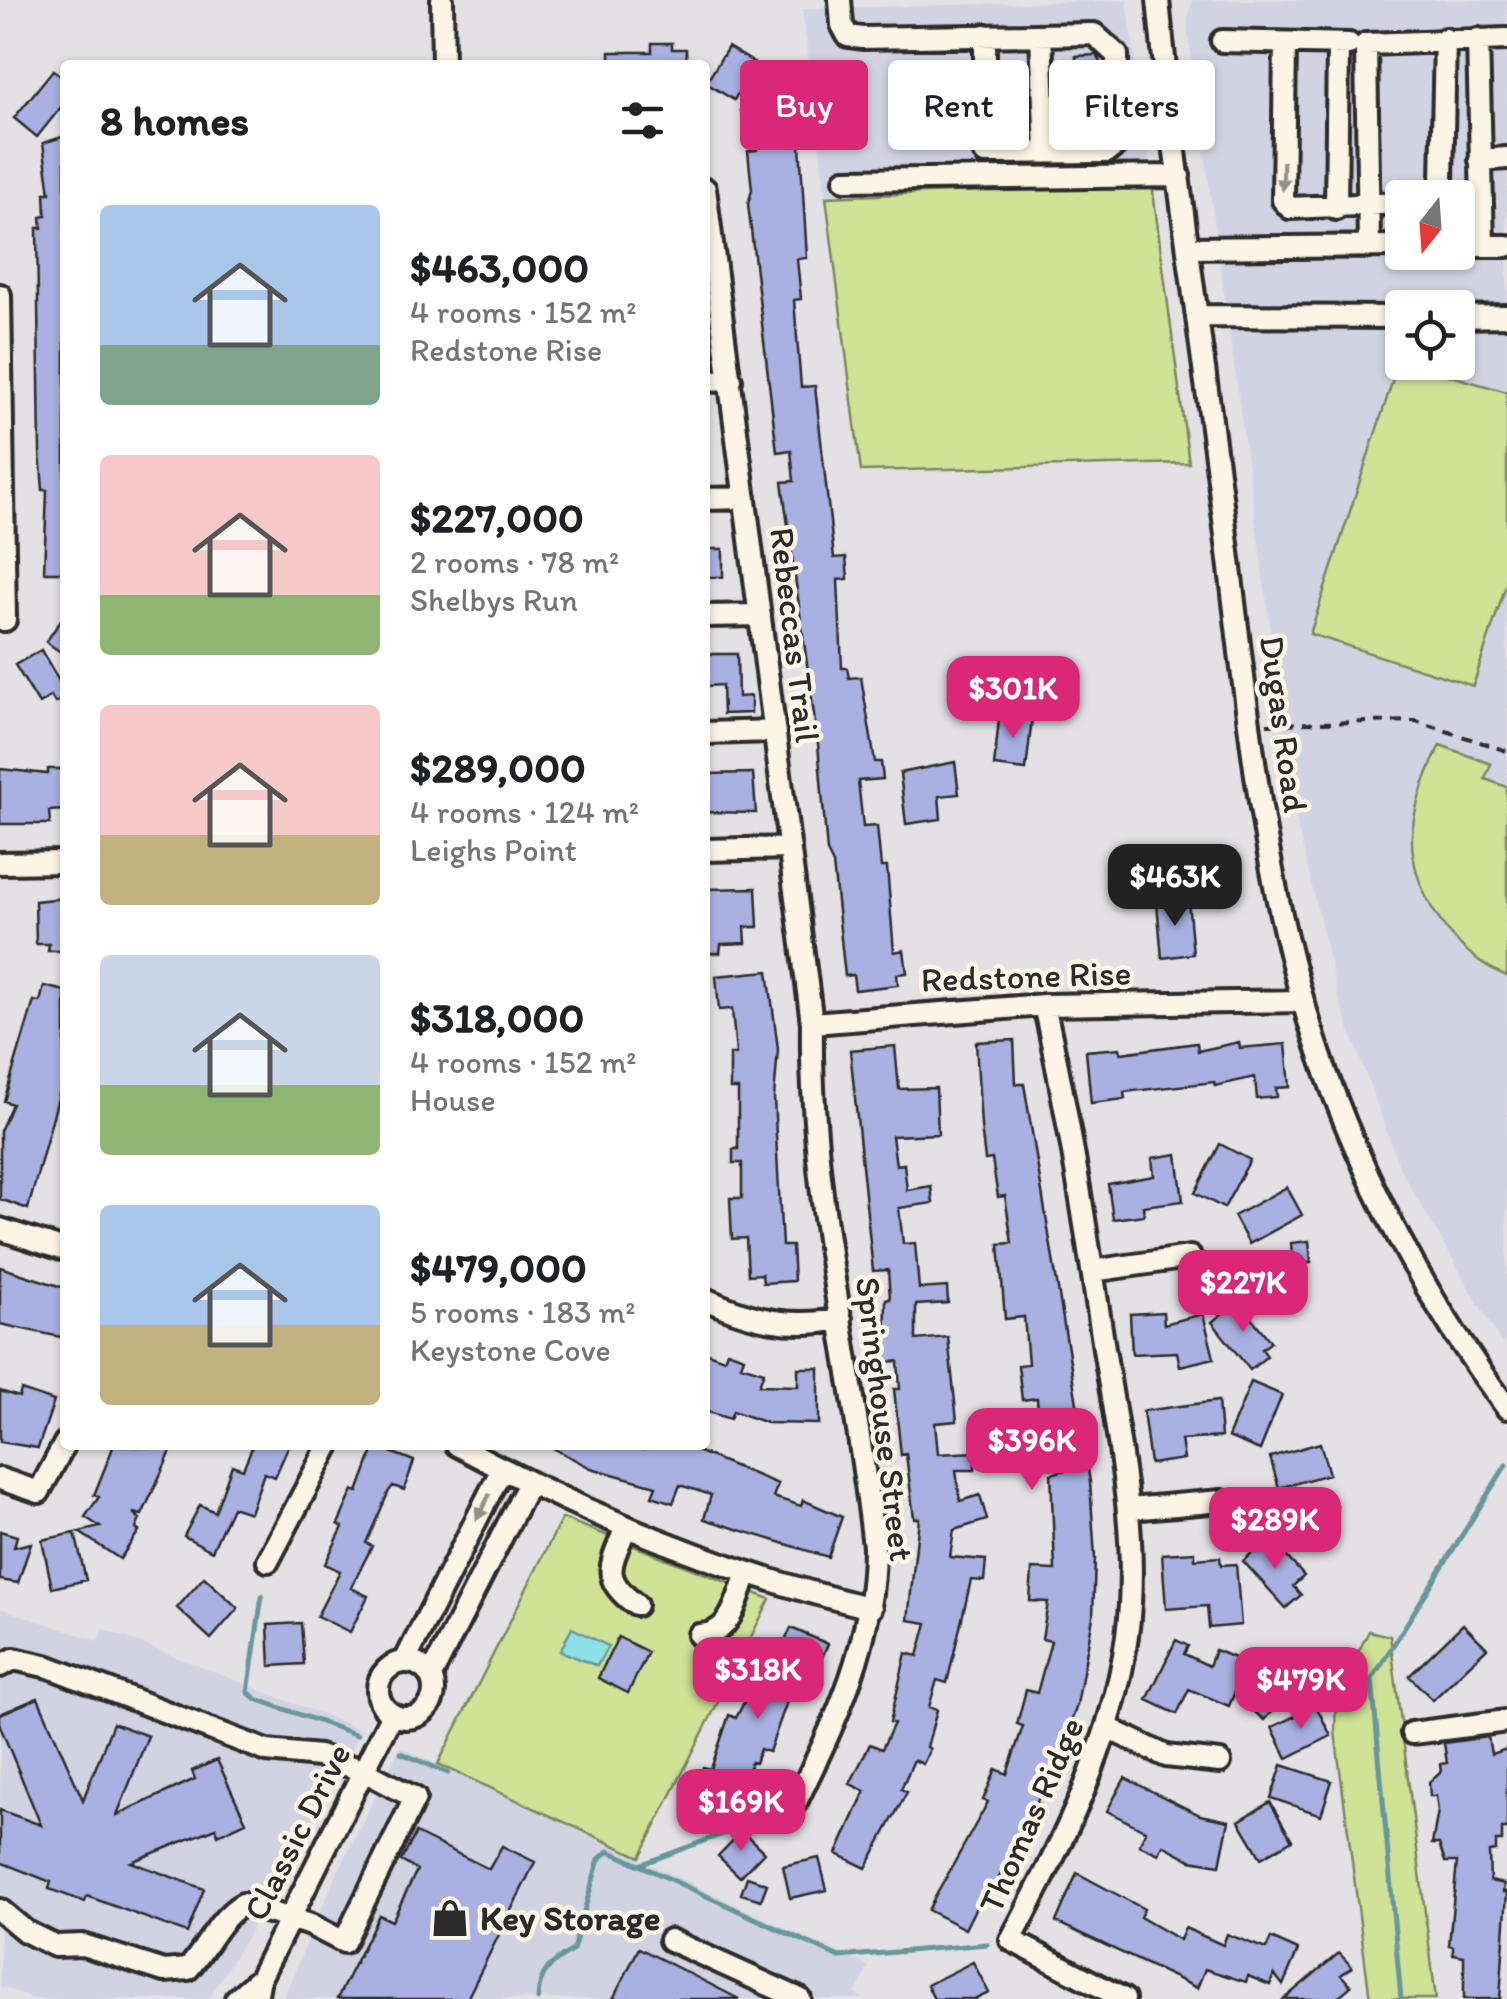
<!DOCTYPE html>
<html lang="en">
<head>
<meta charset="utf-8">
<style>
	:root { --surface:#fff; --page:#f6f6f6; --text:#202124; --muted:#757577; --accent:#db2777 }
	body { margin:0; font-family:Itim,sans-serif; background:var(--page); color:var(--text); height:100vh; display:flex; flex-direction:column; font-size:38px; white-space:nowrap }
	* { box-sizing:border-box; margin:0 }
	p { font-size:32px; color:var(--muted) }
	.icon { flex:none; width:55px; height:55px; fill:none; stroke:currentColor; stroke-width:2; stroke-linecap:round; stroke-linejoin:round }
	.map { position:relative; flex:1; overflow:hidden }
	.drawer { position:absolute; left:60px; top:60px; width:650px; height:1390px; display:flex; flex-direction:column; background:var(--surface); border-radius:10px; box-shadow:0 2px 8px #0004 }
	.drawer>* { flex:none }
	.top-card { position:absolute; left:740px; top:60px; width:615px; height:90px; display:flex; gap:20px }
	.needle { width:65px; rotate:197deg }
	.controls { position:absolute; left:1385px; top:180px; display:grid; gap:20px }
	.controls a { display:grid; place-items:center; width:90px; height:90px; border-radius:10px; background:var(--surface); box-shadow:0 2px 8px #0004; font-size:50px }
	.price { position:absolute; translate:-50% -85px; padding:0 22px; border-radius:20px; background:var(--accent); color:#fff; font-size:32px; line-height:65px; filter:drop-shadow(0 2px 5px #0008) }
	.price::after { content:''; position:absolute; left:50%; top:60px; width:30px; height:22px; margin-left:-15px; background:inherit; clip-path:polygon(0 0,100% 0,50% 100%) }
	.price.current { background:#222; color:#fff }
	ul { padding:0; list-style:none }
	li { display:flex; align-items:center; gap:30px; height:250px; padding:0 40px }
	li span { display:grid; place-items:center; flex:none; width:280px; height:200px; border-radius:10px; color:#555 }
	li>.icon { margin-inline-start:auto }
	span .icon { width:120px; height:120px; fill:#fffc; stroke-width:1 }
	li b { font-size:42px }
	h2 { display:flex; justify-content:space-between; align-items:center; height:120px; padding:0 40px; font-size:42px }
	.pill { padding:0 35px; border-radius:10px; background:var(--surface); box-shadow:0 2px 8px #0004; font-size:35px; line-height:90px }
	.pill.current { background:var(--accent); color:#fff }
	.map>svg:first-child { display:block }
	.built { fill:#d1d3e3; fill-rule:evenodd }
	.green { fill:#cfe296; stroke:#7d8660; stroke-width:2.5 }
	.water { fill:#8ee0e6; stroke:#66989b; stroke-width:2.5 }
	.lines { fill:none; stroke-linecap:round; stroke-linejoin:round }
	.stream { stroke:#66989b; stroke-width:5 }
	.building { fill:#a8b1e1; stroke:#2b2b2b; stroke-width:2.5 }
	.minor-casing { stroke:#2b2b2b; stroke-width:28 }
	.path { stroke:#2b2b2b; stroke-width:4; stroke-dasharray:10 8; stroke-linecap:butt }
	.minor { stroke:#fcf5e5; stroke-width:20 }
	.oneway { fill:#949088 }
	.labels { text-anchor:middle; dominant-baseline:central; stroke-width:9; stroke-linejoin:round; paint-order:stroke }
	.street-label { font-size:35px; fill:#2b2b2b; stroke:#fcf5e5 }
	.poi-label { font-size:35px; font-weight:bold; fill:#2b2b2b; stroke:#fcf5e5; text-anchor:start }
</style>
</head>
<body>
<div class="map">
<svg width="1507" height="1999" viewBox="0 0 1507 1999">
	<rect width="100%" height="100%" fill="#e3e1e4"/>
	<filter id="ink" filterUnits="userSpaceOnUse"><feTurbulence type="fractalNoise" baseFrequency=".01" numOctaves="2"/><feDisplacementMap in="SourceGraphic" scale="20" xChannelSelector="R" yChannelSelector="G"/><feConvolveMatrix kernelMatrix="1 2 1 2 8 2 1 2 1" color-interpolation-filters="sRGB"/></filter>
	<g filter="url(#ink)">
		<path class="built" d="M1127,0l25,184 -326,13 -24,-188z
			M1192,0h315v1341l-5,3 -102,-175 -62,-172 -40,-169 -111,-803zM1402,198h56v54h-56zM1402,308h56v54h-56z
			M0,1608l98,33 6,-12 258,101 -87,161 -67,108h-174l-34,-13z
			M400,1747l469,220 -14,27 9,5h-581l50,-117z"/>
		<path class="green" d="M1152,184l37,279 -328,8 -35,-274z
			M1400,358l2,4 105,30v190l-34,104 -163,-52z
			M1440,745l51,19 -6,15 22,8v189c-53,-21 -97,-84 -95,-141 2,-32 15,-62 28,-90z
			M562,1518l208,81 -130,258 -202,-93z
			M1369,1631l21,5 46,363h-66l-35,-267 1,-37z"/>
		<path class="water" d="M572,1628l36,18 -11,20 -37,-15z"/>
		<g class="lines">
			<path class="stream" d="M262,1596l-14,96 8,7 101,36
				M401,1753l47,20
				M642,1864l124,-46
				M538,1999c1,-28 12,-35 35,-49l26,-91 10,-8 230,106 148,-13
				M1401,1999l-29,-320 134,-214"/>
		</g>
		<path class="building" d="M652,43h20v6h14l1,16h-77v-13h42z
			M728,47l28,17 -22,36 -28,-17z
			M1097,55l6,12v37l-26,1 -1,-49z
			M53,70l12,9v23l-28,35 -23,-19z
			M774,97l20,49 6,-1 7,113 -10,1 4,40 -7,1 7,87 14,-1 19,172 12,-1 2,22 -10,1 4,88h5l2,10 12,-1 14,85h6l2,17 -25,2 5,46 14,-1 4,41h6l7,85 10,-2 3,23 -10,1 1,11 -43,5 -2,-15 -8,1 -12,-112 -6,-12 -9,-108 -36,-262 12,-1 -3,-31 -14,2 -29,-248 4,-14 -4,-39 9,-1 -16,-39z
			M65,136v436h-21l3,-82h-4l-3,-38 -3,-224h5l-1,-11 5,-1 -1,-23h5l-7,-50z
			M705,549h18v28h-18z
			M65,614v41l-19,-13z
			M41,650l24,41v6l-10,6 -4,-7 -12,8 -24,-39z
			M707,654h30l1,43 13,-1v17l-28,1 -1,-29 -15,1z
			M1000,710l32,8 -6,52 -32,-4z
			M955,762l4,32 -20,2 2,23 -35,5 -6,-51z
			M0,769l48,5v-5h16l1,41 -16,1 1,13h-50z
			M753,773l3,40 -51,-1v-38z
			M756,888l2,39h-13l1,16 -25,1 -1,9h-13l-2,-64z
			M65,898v53h-17l1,-7h-13l-1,-43z
			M1188,900l5,54 -31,4 -5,-55z
			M768,971l10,78 -4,49 8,148h10l2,35 -31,2 -1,-9 -14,1 -2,-37 -14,1 -2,-41h12v-35h-9v-14h5v-60h-8v-35h6l-4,-45 -13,1 -3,-34z
			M44,986l21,5v81l-37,137 -28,-10v-68l12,-27 -8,-3 30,-100 6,1z
			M1014,1040l2,44h8l66,398 5,76 -2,59 -16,88 -22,63 -19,35 4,1 -25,56 -6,-3 -17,35 -7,-3 -20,40 -37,-19 60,-108 -5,-2 13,-31 11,5 16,-48 -6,-2 9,-34 11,3 14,-52 -9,-2 6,-37 -18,-1 2,-32 23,1 -4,-96 15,-4 -24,-3 -5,-69 -15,2 -4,-35 10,-1 -4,-47 -19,2 -6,-75 13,-1 -7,-47 -7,1 -6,-38 -7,1 -4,-34 -5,-84z
			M1239,1042l1,6 46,-4 4,43 -14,1 1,9 -20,2 -2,-22 -40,9 -1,-4 -90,10 1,7 -34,4 -5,-52 34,-3 1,5 76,-10 1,8z
			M895,1046l4,43 37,-1 2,46 -46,2 4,29 8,-1 3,26 24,-4 2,17 -34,5 4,36 12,-1 4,46 28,-2 1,16 -32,2v35l32,-3 9,84 -22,2 3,31 37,-2v18h-19l4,31 20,-6 7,25 -33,10 -4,27 36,3 -2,21 -13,-1 -24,103 -10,-3 -8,27 8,3 -10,37 3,2 -7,15 -9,-4 -13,29 6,3 -41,76 -29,-14 28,-63 -15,-7 20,-40 12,5 12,-26 -4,-1 16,-69 12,3 9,-33 -19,-3 11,-102h-5l-8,-64 -5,1 -7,-66h6l-2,-28 -13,1 1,-63h4l-2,-29 -15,1 -23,-221z
			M1220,1144l30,16 -26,48 -29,-15z
			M1177,1154l6,47 -40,5 1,9 -31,4 -5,-35 46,-8 -2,-18z
			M1287,1187l15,28 -53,29 -15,-28z
			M1309,1241l2,21 -18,3 -2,-22z
			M1251,1260l50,14 -5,18 -11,-3 -3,11 -39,-11z
			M0,1267l65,21v50l-65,-14z
			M1238,1301l33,41 -9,7 5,7 -17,14 -38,-48z
			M1163,1312l1,12 39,-10 11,44 -34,8 -3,-14 -45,2 -2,-40z
			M727,1351l17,6 -3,8 23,7 -5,13 39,1v-18h21v56l-52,-1 -34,-12 -3,8 -25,-8v-59l19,7z
			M1251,1382l31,13 -22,55 -32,-13z
			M21,1390l33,11 -16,47 -38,-6v-51l19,6z
			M1218,1401l3,36 -40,3 3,19 -34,5 -7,-53z
			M1320,1443l9,31 -50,14 -9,-31z
			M114,1445l58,4 -30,66 -9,-2 7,6 -4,10 3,2 -19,28 -41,-27 21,-5 -15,-10 14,-20 -5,-2z
			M253,1445h36l-14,32 -11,-4 -14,40 -18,-6 -20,44 -28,-15 16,-31 15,7 17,-47 11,4z
			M547,1445h81l15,5 2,-5h49l-2,4 86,35 -5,13 28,9 2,-6 39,17 -14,40 -124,-38 7,-24 -31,-10 -7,18 -21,-7 4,-10 -65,-18z
			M375,1446l39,15 -10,29 -11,-4 -4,5 -23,52 6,3 -21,42 17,8 -18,36 -33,-16 23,-45 -15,-7 18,-37 -5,-3 15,-34 5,2z
			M1283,1498l54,7 -4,33 -54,-6z
			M0,1531l17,5 -3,11 17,-4 -13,40 -18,-3z
			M75,1533l11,47 -34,8 -10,-48z
			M1269,1537l35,39 -11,10 8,9 -15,13 -43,-47z
			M1195,1552v7l25,-2 1,8 15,-1 5,61 -32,3 -2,-22 -41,3 -4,-55z
			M204,1577l34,31 -27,31 -34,-31z
			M301,1623l3,41 -34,2 -2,-41z
			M1463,1624l24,24 -54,52 -24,-24z
			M791,1628l37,16 -24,53 -14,-4 -21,59 -9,-3 -5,14 -4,-1 -15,53 -43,-12 10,-36 8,2 18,-54 7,3 23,-45 9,5z
			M618,1637l30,15 -20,41 -30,-15z
			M1176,1640l12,6 -4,8 25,12 6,-16 48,20 12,-14 26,22 -37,42 -30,-26 -5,12 -40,-17 -12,25 -30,-14z
			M38,1698l45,102 30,-77 35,13 -31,79 78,-36 -3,-8 25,-11 29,62 -28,13 -2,-7 -85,34 73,27 -17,44 -100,-37 -2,6 -36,-13 2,-7 -51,-20v-52l41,15 -41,-99v-12z
			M1316,1706l15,30 -44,22 -15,-31z
			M1488,1737l3,17 16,-5v80h-5v12h-6v10l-7,1 1,29 14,3 -1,8h4l-7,107h-36v-43l-11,-2v-8l-4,-1 8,-83h-12l-6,-18h-7l6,-33 -2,-15h-6l-1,-14 12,-11 -1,-7 7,-1 -3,-20z
			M1282,1765l50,16 -11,34 -50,-17z
			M1125,1778l75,37 29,6 -9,44 -29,-5 -28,-15 -4,9 -20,-9 7,-14 -39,-20z
			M1270,1802l22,38 -31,18 -22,-37z
			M742,1831l22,21 -24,25 -22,-21z
			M416,1833l73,36 13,-23 33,16 -68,137h-130l42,-84 13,6 25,-51 -16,-9z
			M819,1858l8,32 -37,8 -7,-32z
			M1077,1873l67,36 -4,8 40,23 5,-12 38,17 4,-11 39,15 5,-11 27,12 -15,35 -9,-11 -4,11 -22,-9 -2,6 -41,-13 -8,19 -141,-66z
			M747,1877l20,7 -6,16 -20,-6z
			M639,1948l100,51h-126z
			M1339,1953l13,14 -11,8 10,11 -15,13h-52z
			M973,1962l16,31 -13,6h-42l-7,-14z"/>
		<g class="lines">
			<g class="minor-casing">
				<path id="minor" d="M442,0l1,65
					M840,0l2,25 6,11 14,2 232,-4 23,21v89l-10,8 -122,1v-118
					M1158,0c16,166 42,331 63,496 20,152 32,308 69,457 40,163 116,321 217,455
					M1041,35l5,118
					M1478,39l5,207
					M1222,41l127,3
					M1285,43l-2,157 7,8 112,-5
					M1045,119l73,-1
					M1046,136l72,-1
					M1480,160l27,-2
					M845,180l334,-4
					M705,189l107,834c-3,176 43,349 62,524 0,96 -37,171 -78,255
					M1433,198l9,-18 3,-141
					M1336,209l2,-165
					M1458,246h49
					M1369,247l-3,-203 141,-5
					M1189,248l213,-2
					M0,295l5,325h-5
					M1197,316l205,1
					M1458,317l49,-1
					M705,381l26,-1
					M705,499l40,-1
					M705,616l55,-1
					M705,733l70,-2
					M705,850l85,-2
					M0,863l65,-1
					M1044,1005c25,111 42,224 59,337 15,97 37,196 24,294 -15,111 -65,206 -116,304l113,59
					M812,1023l232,-18 259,-4
					M0,1229l65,21
					M1092,1271l98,-14
					M705,1299c47,21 85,30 136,20
					M457,1445c131,71 269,128 414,163
					M0,1479l39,13 26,-49
					M1129,1509l93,-8
					M626,1527c-15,38 -27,50 10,78
					M268,1561l61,-116
					M699,1635c33,0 38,-36 48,-62
					M405,1661l97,-192
					M378 1690a28 28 0 1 1 56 0a28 28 0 1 1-56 0Z
					M0,1666l14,-7 35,8 218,84 52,5 45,15 51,27 -71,144 -33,-17 -68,-21c-25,14 -35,43 -55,65l-24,2 -81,-26 -28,1 -30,-15 -25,-21
					M431,1676l98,-193
					M1108,1728l58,28 54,6
					M1412,1733l95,-12
					M670,1940l130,59
					M236,1999l24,-21
					M256,1999l4,-21 132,-264"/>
			</g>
			<path class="path" d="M1267,724l149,-3 91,30"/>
			<use href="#minor" class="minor"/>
		</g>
		<defs><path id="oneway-solid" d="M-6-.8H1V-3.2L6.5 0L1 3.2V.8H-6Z" transform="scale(2.5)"/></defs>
		<g class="oneway">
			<use href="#oneway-solid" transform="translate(1283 176) rotate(91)"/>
			<use href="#oneway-solid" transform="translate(483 1507) rotate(117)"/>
		</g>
	</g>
	<defs>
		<g id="shop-bare" transform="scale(3)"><path d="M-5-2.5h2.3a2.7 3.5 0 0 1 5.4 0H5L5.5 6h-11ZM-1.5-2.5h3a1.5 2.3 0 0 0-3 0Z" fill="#2b2b2b" stroke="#fcf5e5" stroke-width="2.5" paint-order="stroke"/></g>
	</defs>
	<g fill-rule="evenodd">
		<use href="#shop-bare" x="450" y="1918"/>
	</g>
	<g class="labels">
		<g class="street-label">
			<text transform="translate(795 635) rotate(83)">Rebeccas Trail</text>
			<text transform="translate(1284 724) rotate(82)">Dugas Road</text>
			<text transform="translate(1026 976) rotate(-2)">Redstone Rise</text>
			<text transform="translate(885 1419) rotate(83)">Springhouse Street</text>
			<text transform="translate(1031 1815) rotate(-66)">Thomas Ridge</text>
			<text transform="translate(297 1832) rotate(-63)">Classic Drive</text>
		</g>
		<g class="poi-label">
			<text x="480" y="1918">Key Storage</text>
		</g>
	</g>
</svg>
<div class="controls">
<a><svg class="needle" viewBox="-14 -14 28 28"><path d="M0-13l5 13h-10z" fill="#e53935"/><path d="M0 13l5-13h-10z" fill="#757577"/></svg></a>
<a><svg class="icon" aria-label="locate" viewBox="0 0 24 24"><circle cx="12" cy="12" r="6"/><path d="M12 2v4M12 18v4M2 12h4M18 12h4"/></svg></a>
</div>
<b class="price" style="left:1013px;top:741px">$301K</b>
<b class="price current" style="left:1175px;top:929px">$463K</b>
<b class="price" style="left:1243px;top:1335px">$227K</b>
<b class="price" style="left:1032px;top:1493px">$396K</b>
<b class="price" style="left:1275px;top:1572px">$289K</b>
<b class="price" style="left:758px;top:1722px">$318K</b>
<b class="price" style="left:1301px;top:1732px">$479K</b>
<b class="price" style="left:741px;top:1854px">$169K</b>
<div class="top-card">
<a class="pill current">Buy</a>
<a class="pill">Rent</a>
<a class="pill">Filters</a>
</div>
<section class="drawer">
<h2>8 homes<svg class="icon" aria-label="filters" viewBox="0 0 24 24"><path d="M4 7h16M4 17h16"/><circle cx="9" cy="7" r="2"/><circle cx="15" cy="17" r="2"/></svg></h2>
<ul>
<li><span style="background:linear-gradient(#a9c7e8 70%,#7fa58c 0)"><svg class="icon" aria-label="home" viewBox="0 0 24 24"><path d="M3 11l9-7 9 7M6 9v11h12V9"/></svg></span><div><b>$463,000</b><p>4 rooms · 152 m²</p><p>Redstone Rise</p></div></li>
<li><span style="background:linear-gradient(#f6c9c9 70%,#8fb573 0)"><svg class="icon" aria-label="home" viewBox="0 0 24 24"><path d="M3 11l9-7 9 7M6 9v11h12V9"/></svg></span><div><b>$227,000</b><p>2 rooms · 78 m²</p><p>Shelbys Run</p></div></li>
<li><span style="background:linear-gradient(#f6c9c9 65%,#c2b280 0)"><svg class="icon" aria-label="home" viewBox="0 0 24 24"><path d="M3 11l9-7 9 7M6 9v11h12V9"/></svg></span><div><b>$289,000</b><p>4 rooms · 124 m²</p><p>Leighs Point</p></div></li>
<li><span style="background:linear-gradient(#c9d6e8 65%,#8fb573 0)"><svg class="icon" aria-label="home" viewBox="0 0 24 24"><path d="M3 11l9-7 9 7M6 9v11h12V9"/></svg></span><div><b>$318,000</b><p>4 rooms · 152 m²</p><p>House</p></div></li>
<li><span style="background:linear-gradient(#a9c7e8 60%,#c2b280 0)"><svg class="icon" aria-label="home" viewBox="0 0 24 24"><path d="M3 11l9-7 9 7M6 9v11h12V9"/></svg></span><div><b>$479,000</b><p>5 rooms · 183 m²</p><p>Keystone Cove</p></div></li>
</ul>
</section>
</div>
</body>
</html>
